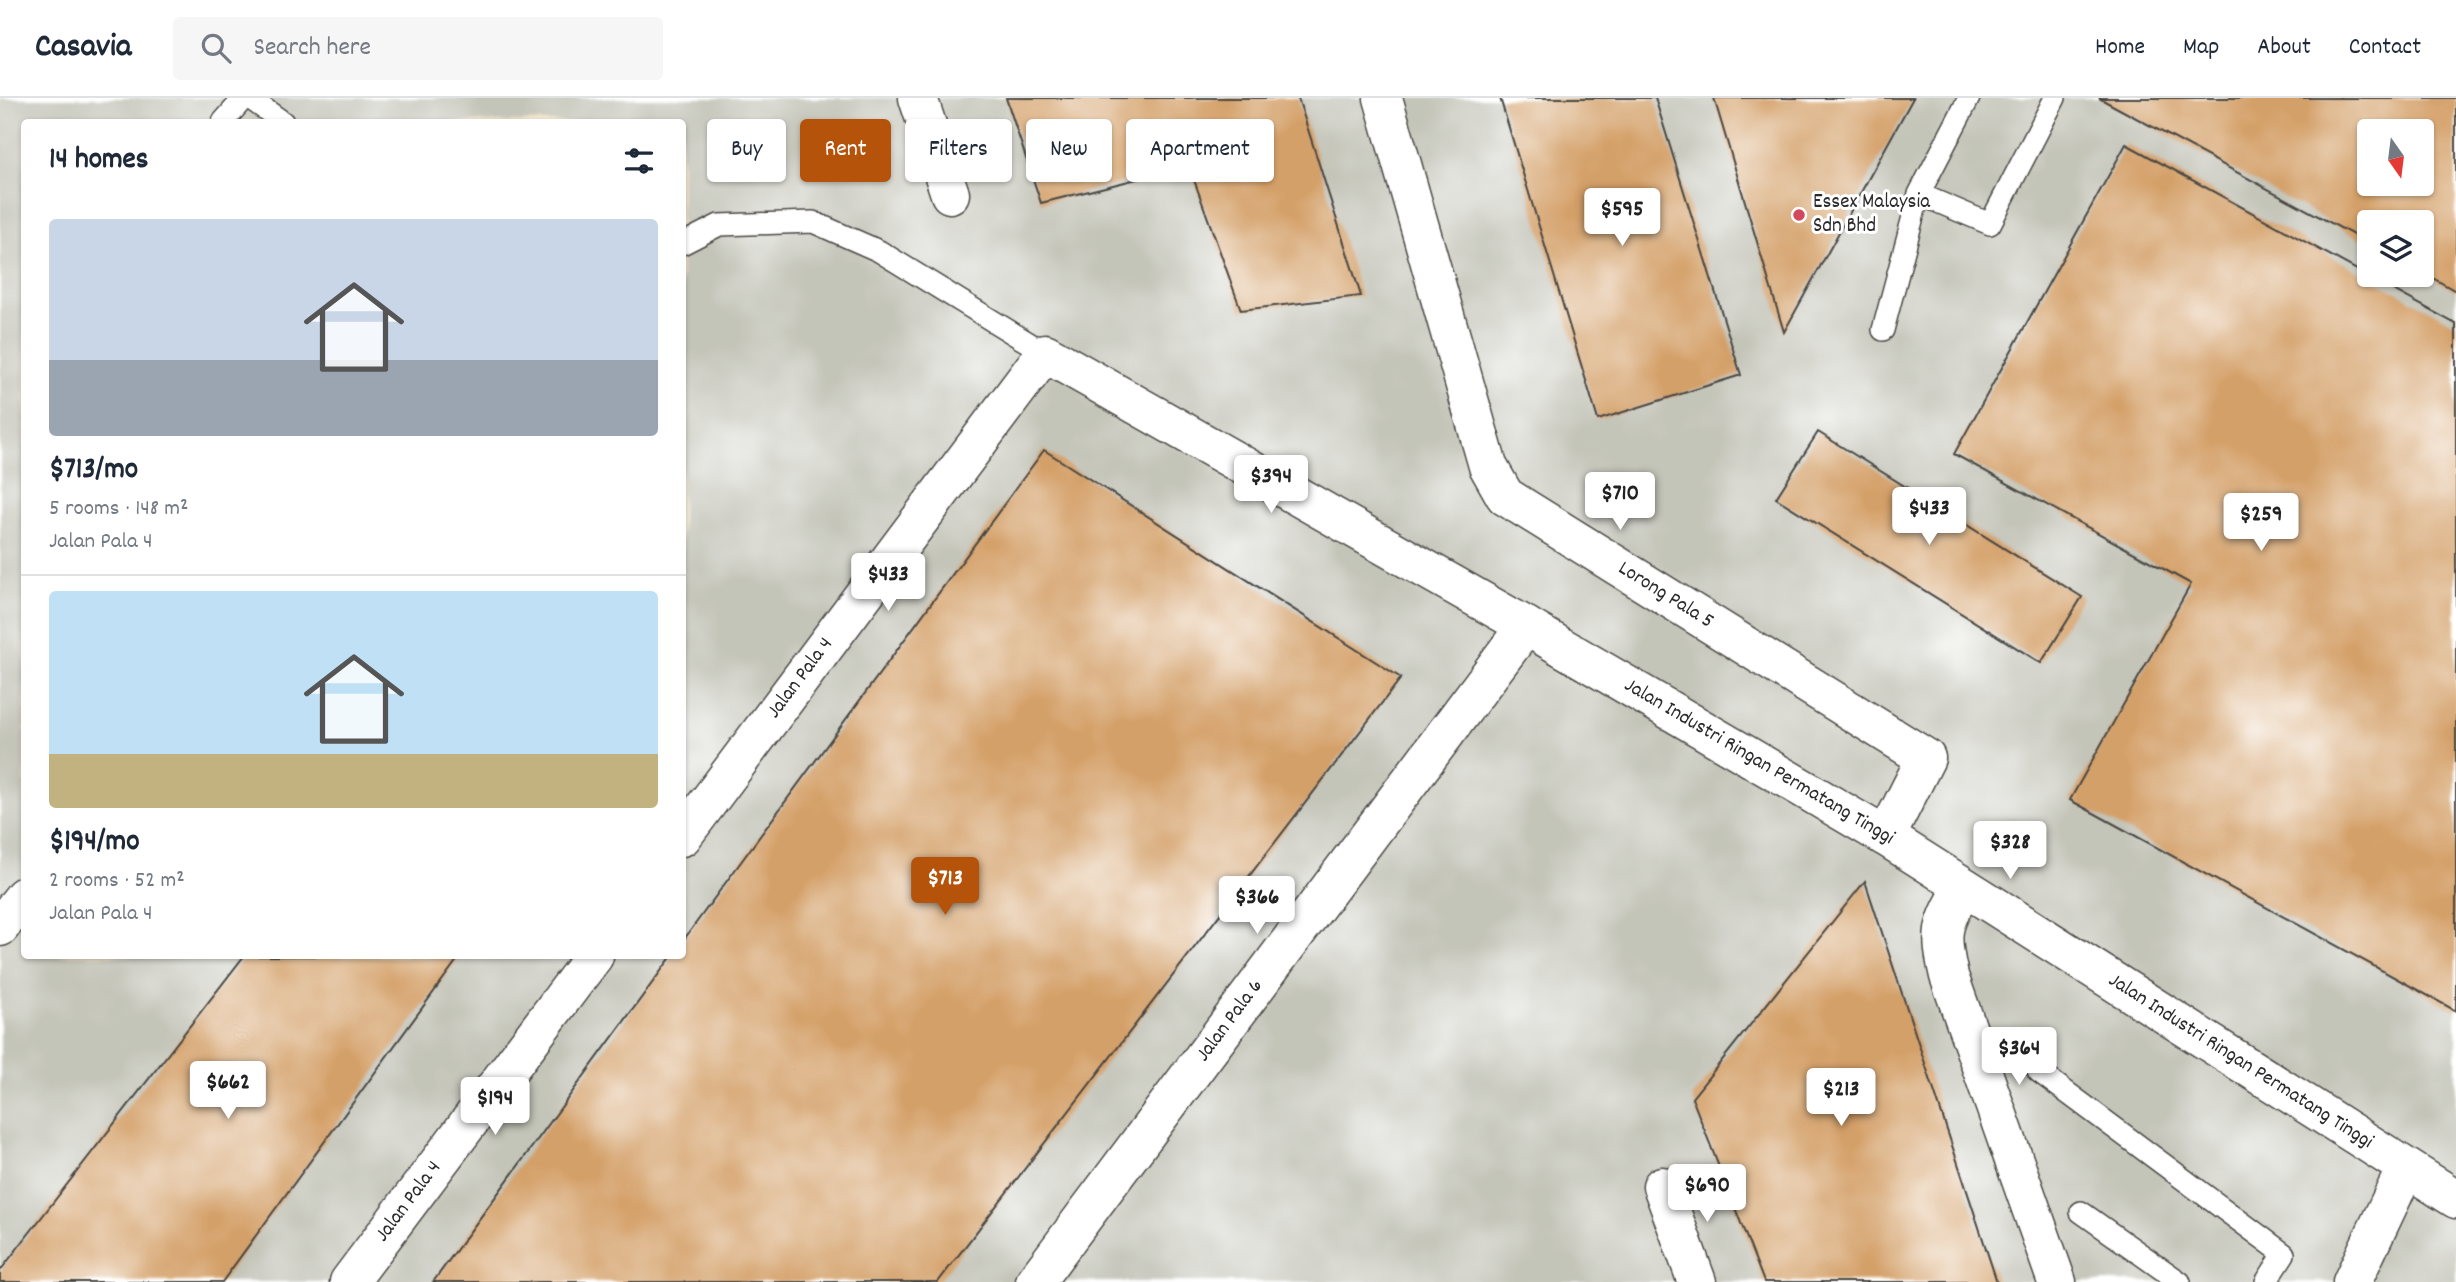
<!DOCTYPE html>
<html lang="en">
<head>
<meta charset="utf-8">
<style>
	:root { --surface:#fff; --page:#f6f6f7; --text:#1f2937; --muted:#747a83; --line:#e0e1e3; --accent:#b45309 }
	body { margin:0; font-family:Dekko,sans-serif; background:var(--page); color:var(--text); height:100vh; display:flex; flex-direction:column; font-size:26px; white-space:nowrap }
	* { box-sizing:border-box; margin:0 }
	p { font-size:23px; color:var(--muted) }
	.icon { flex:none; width:38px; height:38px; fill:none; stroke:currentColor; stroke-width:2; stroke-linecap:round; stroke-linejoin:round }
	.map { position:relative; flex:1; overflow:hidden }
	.details { position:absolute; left:21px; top:21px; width:665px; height:840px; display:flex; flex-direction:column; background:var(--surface); border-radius:7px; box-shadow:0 2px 5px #0004 }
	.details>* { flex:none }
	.guide { position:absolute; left:707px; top:21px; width:665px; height:63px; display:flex; gap:14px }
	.needle { width:46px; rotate:166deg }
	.tools { position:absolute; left:2357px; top:21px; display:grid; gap:14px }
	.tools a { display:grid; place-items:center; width:77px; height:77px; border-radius:7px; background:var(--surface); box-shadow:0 2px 5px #0004; font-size:35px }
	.price { position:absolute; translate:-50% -60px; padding:0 16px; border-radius:7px; background:#fff; color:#222; font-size:23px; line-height:46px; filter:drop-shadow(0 2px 4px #0008) }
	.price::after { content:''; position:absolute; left:50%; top:42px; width:21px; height:16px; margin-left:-10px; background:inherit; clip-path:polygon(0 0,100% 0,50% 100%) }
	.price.on { background:var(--accent); color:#fff }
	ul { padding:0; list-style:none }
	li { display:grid; align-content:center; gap:14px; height:371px; padding:0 28px }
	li+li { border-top:2px solid var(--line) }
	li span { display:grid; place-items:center; height:217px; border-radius:7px; color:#555 }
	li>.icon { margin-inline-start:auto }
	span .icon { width:126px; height:126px; fill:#fffc; stroke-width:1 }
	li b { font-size:30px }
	h2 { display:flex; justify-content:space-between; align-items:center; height:84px; padding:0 28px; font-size:30px }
	.tag { padding:0 24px; border-radius:7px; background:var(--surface); box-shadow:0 2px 5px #0004; font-size:24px; line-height:63px }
	.tag.on { background:var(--accent); color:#fff }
	header { display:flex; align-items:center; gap:42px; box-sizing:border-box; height:98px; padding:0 35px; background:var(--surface); border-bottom:2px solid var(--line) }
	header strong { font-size:33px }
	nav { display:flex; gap:38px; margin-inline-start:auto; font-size:24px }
	.search { width:490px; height:63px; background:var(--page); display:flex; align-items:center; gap:18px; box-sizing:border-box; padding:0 24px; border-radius:7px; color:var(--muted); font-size:26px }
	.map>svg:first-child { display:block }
	.industrial { fill:#c4c5b9; fill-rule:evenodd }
	.building { fill:#d4a069; fill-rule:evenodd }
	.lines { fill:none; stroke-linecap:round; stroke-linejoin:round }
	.service-casing { stroke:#494743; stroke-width:24 }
	.minor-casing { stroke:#494743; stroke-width:41 }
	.service { stroke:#fff; stroke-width:21 }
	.minor { stroke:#fff; stroke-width:38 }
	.poi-dot { fill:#d1495b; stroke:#fff; stroke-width:2.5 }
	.labels { text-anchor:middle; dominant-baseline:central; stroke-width:6; stroke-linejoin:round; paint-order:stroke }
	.poi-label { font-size:21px; fill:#2b2b2b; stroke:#fff; text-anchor:start }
	.street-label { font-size:21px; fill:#2b2b2b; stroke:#fff }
</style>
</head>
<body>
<header>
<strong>Casavia</strong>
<div class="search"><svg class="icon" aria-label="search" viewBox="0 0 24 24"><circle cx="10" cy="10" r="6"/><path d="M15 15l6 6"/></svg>Search here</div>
<nav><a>Home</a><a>Map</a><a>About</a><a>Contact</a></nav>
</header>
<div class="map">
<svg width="2456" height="1184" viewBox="0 0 2456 1184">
	<rect width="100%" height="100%" fill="#fff"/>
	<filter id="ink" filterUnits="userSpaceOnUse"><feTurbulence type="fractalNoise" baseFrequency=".0143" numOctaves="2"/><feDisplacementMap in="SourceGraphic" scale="14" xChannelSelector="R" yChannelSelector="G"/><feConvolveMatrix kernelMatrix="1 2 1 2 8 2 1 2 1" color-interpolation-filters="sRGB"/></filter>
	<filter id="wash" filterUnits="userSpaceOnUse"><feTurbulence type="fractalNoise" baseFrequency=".00686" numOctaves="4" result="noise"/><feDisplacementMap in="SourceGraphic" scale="28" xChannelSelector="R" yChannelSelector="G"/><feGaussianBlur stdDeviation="1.57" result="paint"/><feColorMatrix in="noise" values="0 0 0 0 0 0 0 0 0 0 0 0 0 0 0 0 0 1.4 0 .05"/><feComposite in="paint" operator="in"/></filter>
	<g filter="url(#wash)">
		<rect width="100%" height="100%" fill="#f2e5cb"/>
		<path class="industrial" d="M0,0h2456v1184h-2456zM24,24h658v834h-658zM2370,33h52v53h-52zM2370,124h52v53h-52z"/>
		<g id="blocks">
			<path class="building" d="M1006,0h292l63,198 -120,14 -52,-144 -148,37z
				M1500,0h155l86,277 -143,45z
				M1714,0h199l-129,234z
				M2099,0h357v193l-34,-19v-50h-52v22zM2370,33h52v53h-52z
				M2126,46l330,180v687l-386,-211 121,-216 -237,-130z
				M1818,334l264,165 -41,66 -265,-165z
				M1044,352l357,228 -463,604h-505l239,-326h10v-14z
				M1865,783l132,401h-233l-72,-184z
				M244,858h216l-238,326h-222v-11z"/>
		</g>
	</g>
	<g filter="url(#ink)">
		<use href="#blocks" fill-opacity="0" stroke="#494743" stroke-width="2"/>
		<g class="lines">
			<g class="service-casing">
				<path id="service" d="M249,0l34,24
					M223,24l21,-24
					M1919,96l71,30 65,-126
					M682,146l37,-19 94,-3 66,29 166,102
					M1883,232l36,-136 50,-96
					M2038,973l246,183 -18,28
					M2081,1114l99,70"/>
			</g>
			<g class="minor-casing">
				<g id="minor">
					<path d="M918,0l32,96"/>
					<path id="s1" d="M1383,0l105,368 17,30 421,262 -40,79"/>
					<path id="s2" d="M682,739l363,-484 481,273 360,211 570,362"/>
					<path d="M1964,789c-23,38 -25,46 -15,89l108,306"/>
					<path d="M0,829l24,-31"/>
					<path d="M1662,1088l35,96"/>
					<path id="s3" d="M349,1184l245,-326"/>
					<path id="s4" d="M1035,1184l491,-656"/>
					<path d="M2352,1184l54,-114"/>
				</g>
			</g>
			<use href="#service" class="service"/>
			<use href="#minor" class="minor"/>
		</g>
	</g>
	<circle class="poi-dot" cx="1799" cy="117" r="7"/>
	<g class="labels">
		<g class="poi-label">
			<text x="1813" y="105">Essex Malaysia<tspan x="1813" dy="24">Sdn Bhd</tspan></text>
		</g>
		<g class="street-label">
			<text stroke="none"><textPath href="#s1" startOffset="606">Lorong Pala 5</textPath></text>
			<text stroke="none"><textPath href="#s2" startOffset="198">Jalan Pala 4</textPath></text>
			<text stroke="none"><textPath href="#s2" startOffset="1428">Jalan Industri Ringan Permatang Tinggi</textPath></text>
			<text stroke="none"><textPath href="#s4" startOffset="326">Jalan Pala 6</textPath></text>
			<text stroke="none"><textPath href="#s2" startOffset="1995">Jalan Industri Ringan Permatang Tinggi</textPath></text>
			<text stroke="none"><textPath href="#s3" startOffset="100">Jalan Pala 4</textPath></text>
		</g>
	</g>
</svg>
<div class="tools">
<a><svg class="needle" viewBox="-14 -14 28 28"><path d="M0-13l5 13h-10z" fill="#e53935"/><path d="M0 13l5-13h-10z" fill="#747a83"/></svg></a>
<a><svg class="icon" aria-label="layers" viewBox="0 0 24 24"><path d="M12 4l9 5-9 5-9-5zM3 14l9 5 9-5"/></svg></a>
</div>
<b class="price" style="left:1622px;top:150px">$595</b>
<b class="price" style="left:1271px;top:417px">$394</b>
<b class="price" style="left:1620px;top:434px">$710</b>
<b class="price" style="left:1929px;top:449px">$433</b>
<b class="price" style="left:2261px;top:455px">$259</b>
<b class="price" style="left:888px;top:515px">$433</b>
<b class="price" style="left:2010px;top:783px">$328</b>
<b class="price on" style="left:945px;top:819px">$713</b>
<b class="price" style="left:1257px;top:838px">$366</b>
<b class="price" style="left:2019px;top:989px">$364</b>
<b class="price" style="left:228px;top:1023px">$662</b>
<b class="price" style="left:1841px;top:1030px">$213</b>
<b class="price" style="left:495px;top:1039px">$194</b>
<b class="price" style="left:1707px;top:1126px">$690</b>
<div class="guide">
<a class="tag">Buy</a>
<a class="tag on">Rent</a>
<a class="tag">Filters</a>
<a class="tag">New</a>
<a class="tag">Apartment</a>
</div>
<section class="details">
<h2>14 homes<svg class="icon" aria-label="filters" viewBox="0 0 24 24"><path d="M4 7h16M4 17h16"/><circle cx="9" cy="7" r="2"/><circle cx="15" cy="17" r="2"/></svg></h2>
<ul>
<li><span style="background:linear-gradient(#c9d6e8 65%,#9aa5b1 0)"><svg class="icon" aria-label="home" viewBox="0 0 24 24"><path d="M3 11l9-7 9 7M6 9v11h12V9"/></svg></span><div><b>$713/mo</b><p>5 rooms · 148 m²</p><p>Jalan Pala 4</p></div></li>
<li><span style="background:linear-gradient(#bfe0f5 75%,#c2b280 0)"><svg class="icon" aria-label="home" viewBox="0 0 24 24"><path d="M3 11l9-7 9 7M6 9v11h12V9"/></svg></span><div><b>$194/mo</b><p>2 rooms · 52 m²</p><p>Jalan Pala 4</p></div></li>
</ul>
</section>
</div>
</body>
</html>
